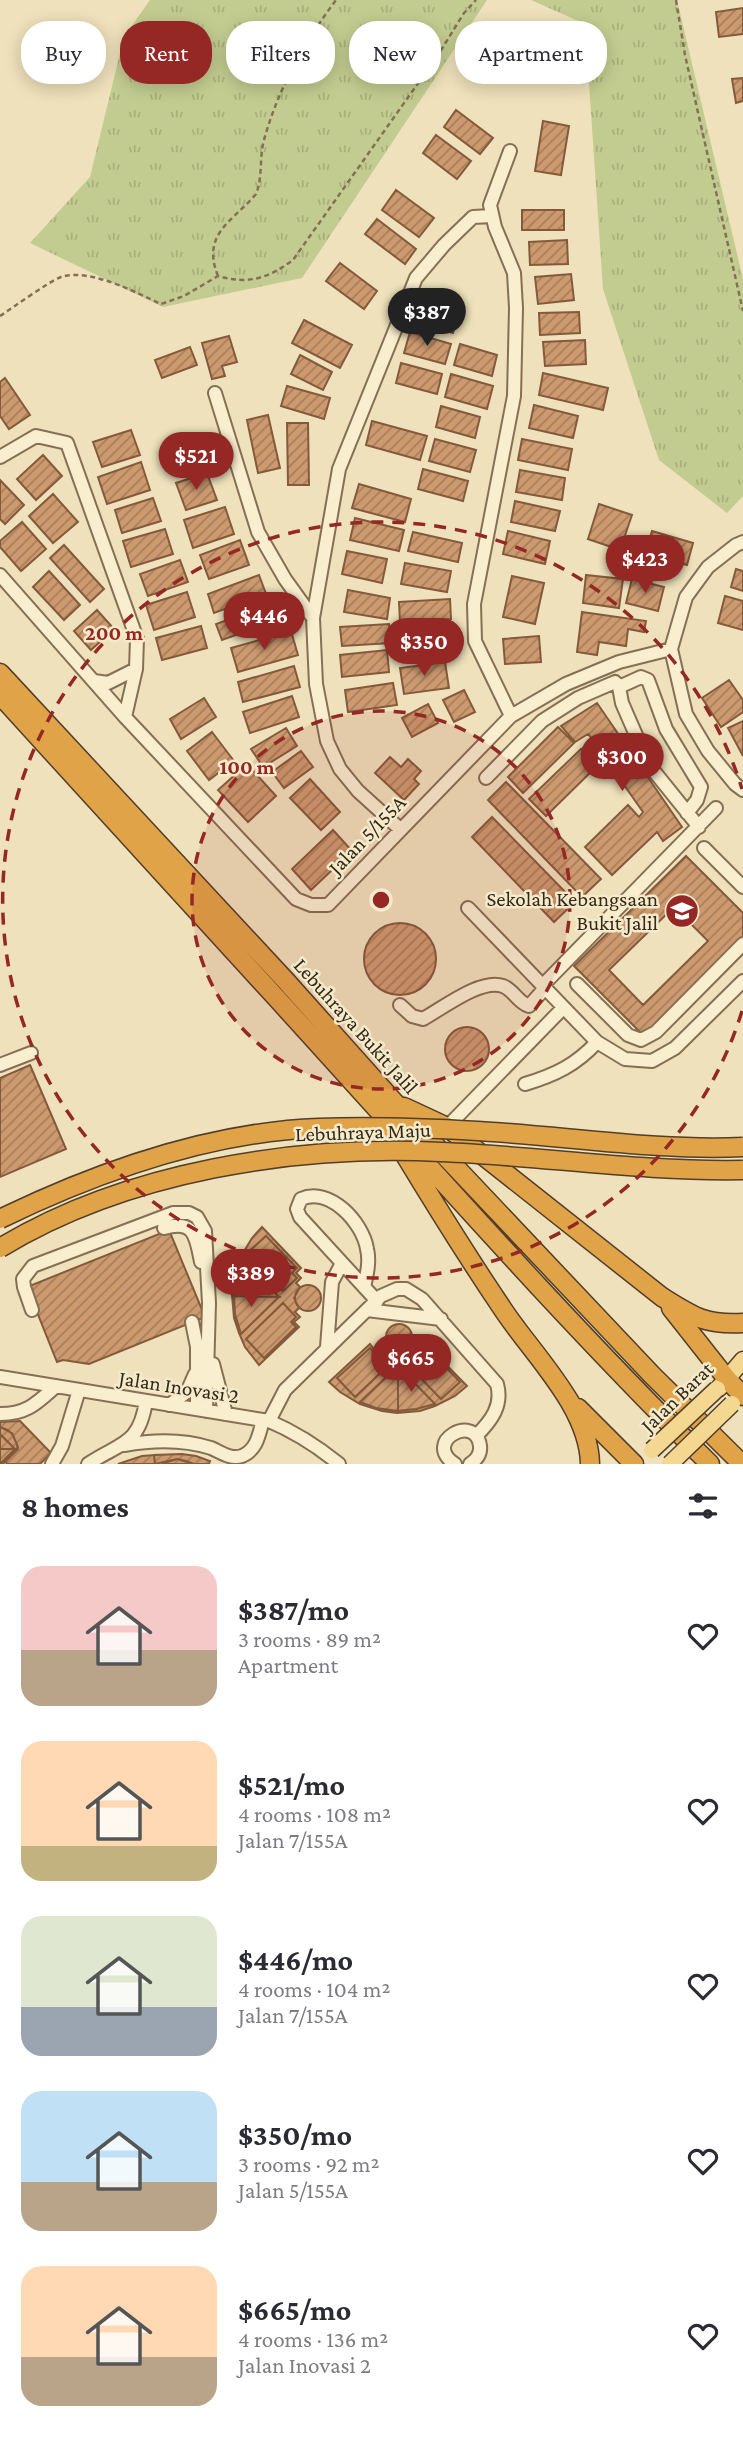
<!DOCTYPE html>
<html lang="en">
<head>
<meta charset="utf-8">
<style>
	:root { --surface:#fff; --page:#f2f2f3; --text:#2b2b33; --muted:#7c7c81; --accent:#952724 }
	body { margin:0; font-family:"Crimson Pro",serif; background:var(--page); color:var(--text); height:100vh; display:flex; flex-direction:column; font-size:26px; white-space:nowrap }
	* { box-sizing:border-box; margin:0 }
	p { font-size:23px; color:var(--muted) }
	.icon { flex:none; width:38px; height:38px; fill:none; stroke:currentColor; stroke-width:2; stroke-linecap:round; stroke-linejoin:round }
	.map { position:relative; height:1464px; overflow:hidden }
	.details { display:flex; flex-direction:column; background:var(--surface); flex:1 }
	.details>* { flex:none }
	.guide { position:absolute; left:21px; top:21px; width:702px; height:63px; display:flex; gap:14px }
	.price { position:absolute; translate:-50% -60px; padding:0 16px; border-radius:24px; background:var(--accent); color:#fff; font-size:23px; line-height:46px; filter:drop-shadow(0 2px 4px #0008) }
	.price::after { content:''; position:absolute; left:50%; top:42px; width:21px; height:16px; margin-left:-10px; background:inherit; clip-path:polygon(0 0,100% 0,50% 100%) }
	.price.selected { background:#222; color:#fff }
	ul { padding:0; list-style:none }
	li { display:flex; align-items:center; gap:21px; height:175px; padding:0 21px }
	li span { display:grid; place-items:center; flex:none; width:196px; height:140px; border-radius:21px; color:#555 }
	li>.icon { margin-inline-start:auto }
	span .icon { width:84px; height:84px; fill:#fffc; stroke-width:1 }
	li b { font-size:30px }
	h2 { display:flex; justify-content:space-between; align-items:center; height:84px; padding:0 21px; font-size:30px }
	.chip { padding:0 24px; border-radius:28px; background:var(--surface); box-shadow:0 4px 18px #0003; font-size:24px; line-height:63px }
	.chip.selected { background:var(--accent); color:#fff }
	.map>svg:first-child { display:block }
	.grass { fill:url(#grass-tufts) }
	.building { fill:url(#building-hatch); stroke:#855a3b; stroke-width:2; fill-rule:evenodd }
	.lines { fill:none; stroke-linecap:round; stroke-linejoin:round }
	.minor-casing { stroke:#857055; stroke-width:16 }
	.major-casing { stroke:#523e2a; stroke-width:19 }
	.highway-casing { stroke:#523e2a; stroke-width:21 }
	.path { stroke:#857055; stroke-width:2.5; stroke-dasharray:5 3.5; stroke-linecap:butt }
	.minor { stroke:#f9eece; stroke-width:12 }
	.major { stroke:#f4d891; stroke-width:16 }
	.highway { stroke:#e1a348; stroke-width:18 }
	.major-bridge-casing { stroke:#523e2a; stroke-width:19; stroke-linecap:butt }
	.highway-bridge-casing { stroke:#523e2a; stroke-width:21; stroke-linecap:butt }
	.major-bridge { stroke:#f4d891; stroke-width:16 }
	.highway-bridge { stroke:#e1a348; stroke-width:18 }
	.ring { fill:none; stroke:#952724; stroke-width:3.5; stroke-dasharray:12 9 }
	.labels { text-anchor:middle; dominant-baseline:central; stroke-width:5; stroke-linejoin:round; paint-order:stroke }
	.street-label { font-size:21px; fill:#34281a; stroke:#f5ebcb }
	.poi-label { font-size:21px; fill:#34281a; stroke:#f5ebcb; text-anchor:end }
	.centre { fill:#952724; stroke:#f5ebcb; stroke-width:3.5 }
	.ring-label { font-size:21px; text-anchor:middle; font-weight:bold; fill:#952724; stroke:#f5ebcb; stroke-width:5; stroke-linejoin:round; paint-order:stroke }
</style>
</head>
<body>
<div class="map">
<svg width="743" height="1464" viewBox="0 0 743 1464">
	<defs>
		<pattern id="grass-tufts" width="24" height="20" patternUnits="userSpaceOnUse" patternTransform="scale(1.75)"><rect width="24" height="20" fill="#c3cc90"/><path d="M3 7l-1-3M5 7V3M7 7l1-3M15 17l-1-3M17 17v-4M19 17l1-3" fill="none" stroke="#a8af7c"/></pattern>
		<pattern id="building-hatch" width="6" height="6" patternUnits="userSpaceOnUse" patternTransform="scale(1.75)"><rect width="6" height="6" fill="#cd9a70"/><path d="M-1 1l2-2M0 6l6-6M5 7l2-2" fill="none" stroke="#a77e5b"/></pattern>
	</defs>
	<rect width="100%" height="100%" fill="#eee1bb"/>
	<path class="grass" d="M150,0h337l-185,278 -139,29 -133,-64 60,-66 34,-140z
		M531,0h146l66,279v217l-16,17 -68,-53 -56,-171 -18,-265z"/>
	<path class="building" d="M743,8v26l-24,3 -3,-25z
		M743,78v23l-7,2 -4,-24z
		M456,110l37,28 -13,16 -36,-27z
		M543,121l26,5 -8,49 -26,-4z
		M436,135l35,26 -14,18 -34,-26z
		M396,190l38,28 -15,19 -37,-27z
		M522,210h42v20h-42z
		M377,219l39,30 -11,15 -40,-30z
		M567,240l1,24 -38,1 -1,-23z
		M340,263l37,28 -13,18 -38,-28z
		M571,274l3,26 -36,4 -3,-27z
		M421,297l38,10 -6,26 -39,-11z
		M579,312l1,21 -40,2 -1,-22z
		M304,320l48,25 -12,23 -48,-25z
		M410,332l41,12 -6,20 -41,-11z
		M229,336l8,26 -15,4 3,10 -13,3 -10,-36z
		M585,340l1,24 -41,2 -2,-24z
		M460,344l37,11 -5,21 -38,-11z
		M190,347l7,18 -35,13 -7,-18z
		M300,355l32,17 -9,18 -32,-16z
		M401,363l41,11 -5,20 -41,-11z
		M543,373l65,15 -5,22 -64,-15z
		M451,374l42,12 -6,23 -42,-12z
		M5,378l25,37 -21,14 -9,-13v-34z
		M287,386l43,12 -6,21 -43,-13z
		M534,405l44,11 -5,22 -44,-10z
		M441,406l39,11 -5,21 -39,-11z
		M268,415l12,53 -22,5 -11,-53z
		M372,421l55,15 -7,24 -54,-15z
		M287,423h21l1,62h-21z
		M131,430l9,25 -38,12 -9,-25z
		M435,439l41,11 -6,22 -41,-11z
		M522,439l50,10 -4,21 -50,-10z
		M43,455l19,21 -26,24 -19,-21z
		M141,462l9,28 -43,14 -9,-27z
		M423,469l45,12 -5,20 -45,-12z
		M520,470l45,8 -3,22 -46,-8z
		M207,473l10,27 -31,10 -10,-27z
		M0,480l24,25 -19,19 -5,-5z
		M359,484l52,15 -6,23 -53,-14z
		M53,494l25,28 -25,21 -24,-27z
		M153,498l8,23 -39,12 -7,-23z
		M515,501l45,10 -5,20 -44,-9z
		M599,504l33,11 -12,35 -32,-11z
		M225,507l9,27 -41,14 -9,-28z
		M355,518l49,12 -5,21 -49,-11z
		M22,522l24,27 -25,22 -21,-24v-6z
		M165,529l8,25 -42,13 -8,-26z
		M508,531l42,10 -5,23 -42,-10z
		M652,531l41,12 -6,22 -42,-11z
		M413,532l49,11 -4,19 -50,-11z
		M240,540l9,25 -40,14 -9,-24z
		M64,545l40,44 -14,13 -40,-44z
		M347,551l40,8 -5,24 -40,-9z
		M180,560l8,22 -40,14 -8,-22z
		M405,563l46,8 -4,21 -46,-8z
		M736,569l7,2v20l-12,-4z
		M49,571l31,34 -16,15 -31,-33z
		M259,575l7,19 -52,19 -6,-19z
		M586,575l37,4 -4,29 -36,-5z
		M512,576l32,7 -9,41 -32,-7z
		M632,579l32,8 -6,24 -32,-8z
		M348,590l42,8 -3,21 -43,-7z
		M187,592l8,25 -41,13 -8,-25z
		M725,596l18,5v29l-25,-7z
		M450,599l1,20 -51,3 -1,-20z
		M260,608l6,16 -44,16 -6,-16z
		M97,610l17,19 -23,21 -17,-19z
		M582,612l64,9 -2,11 -16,-3 -2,17 -27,-4 -2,13 -20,-3z
		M389,624l2,19 -49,3 -2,-19z
		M201,626l6,22 -45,12 -6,-22z
		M447,630l2,22 -49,4 -2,-22z
		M291,631l7,24 -60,17 -7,-24z
		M539,636l2,26 -36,2 -2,-25z
		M387,650l2,22 -47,5 -2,-22z
		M445,662l4,26 -45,6 -4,-26z
		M294,666l6,21 -57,15 -5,-20z
		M729,680l14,20v12l-22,15 -19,-29z
		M393,683l4,22 -49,7 -3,-22z
		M464,690l11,22 -21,10 -11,-22z
		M292,696l7,21 -49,16 -7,-21z
		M204,698l12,19 -35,22 -11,-20z
		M597,703l85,124 -19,14 -6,-9 -45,43 -27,-28 43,-42 11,12 4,-5 -38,-54 -7,6 -15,-16 9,-9 -4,-5 -13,8 -14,-16z
		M428,704l10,19 -26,14 -10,-19z
		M743,721v35l-15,-28z
		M558,727l16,16 -51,50 -15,-16z
		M286,728l11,18 -34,21 -12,-18z
		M212,732l22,29 -25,19 -22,-29z
		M581,749l16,17 -51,50 -17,-17z
		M301,751l12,16 -29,21 -12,-16z
		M390,757l11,10 7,-8 13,12 -7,8 5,5 -15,16 -29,-27z
		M247,764l29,32 -28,26 -30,-32z
		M310,779l30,33 -19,18 -31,-32z
		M506,782l95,97 -19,18 -94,-97z
		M492,817l83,85 -21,20 -82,-85z
		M333,830l19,21 -41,39 -19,-21z
		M686,856l57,57v25l-99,98 -70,-70zM674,907l34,34 -65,64 -34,-35z
		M364 959a36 36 0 1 1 72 0a36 36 0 1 1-72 0Z
		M445 1049a22 22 0 1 1 44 0a22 22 0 1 1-44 0Z
		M30,1065l36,84 -66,28v-99z
		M262,1227l39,41 -5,5 5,5 -5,5 4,4 -6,11 5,10 -4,4 5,5 -6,5 5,5 -40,38 -14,-18 -6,-14 -5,-15 -2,-23 1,-15 7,-22 12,-20zM266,1236l31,32 -5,5 5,5 -14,13 -36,-38zM242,1258l37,39 -38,37 -6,-20 -1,-20 3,-20zM283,1303l13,14 -5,5 5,5 -32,31 -18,-19z
		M169,1230l36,87 -116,47 -26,-4 -6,2 -30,-75z
		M266,1236l31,32 -5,5 5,5 -14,13 -36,-38z
		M242,1258l37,39 -45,-1 3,-22z
		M295 1298a13 13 0 1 1 26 0a13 13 0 1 1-26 0Z
		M234,1296l45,1 -38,37 -6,-20z
		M283,1303l13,14 -5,5 5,5 -32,31 -18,-19z
		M386 1337a13 13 0 1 1 26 0a13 13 0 1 1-26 0Z
		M380,1343l5,6 4,-4 10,5 11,-4 3,4 5,-5 5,6 5,-5 39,40 -12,10 -20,10 -15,5 -23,2 -15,-2 -22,-7 -20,-12 -11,-10 41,-38 4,5zM380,1347l13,14 -38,36 -18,-19 33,-30 4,5zM418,1349l5,5 5,-5 32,33 -19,17 -36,-37zM398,1366l37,38 -19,5 -20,2 -20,-3 -16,-6z
		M380,1347l13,14 -38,36 -18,-19 33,-30 4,5z
		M418,1349l5,5 5,-5 32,33 -19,17 -36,-37z
		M398,1366v45l-22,-3 -16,-6z
		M398,1366l37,38 -19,5 -18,2z
		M20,1421l31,32 -11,11h-32l-3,-2 13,-13 -1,-4 -4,-10 -5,-5 -8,-3v-5z
		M0,1427l12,6 6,14 -15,17h-2l14,-15 -15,-15z
		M0,1434l15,15h-15z
		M0,1449h15l-15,15z
		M182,1454l14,2 14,5 -1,3h-15l-17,-5 -22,5 -1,-9z
		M154,1455l1,9h-37l24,-8z
		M177,1459l9,2 8,3h-33z"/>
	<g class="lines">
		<g class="minor-casing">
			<path id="minor" d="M510,151l-20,54 5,22 19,46 2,35 -2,88 -40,208 1,37 36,75
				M215,393l43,139 27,47 28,39
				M0,457l36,-21 31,7 70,196 -1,30 -11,48
				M743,542l-7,3 -28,22 -22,30 -15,52 15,65 22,37 27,33 8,6
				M0,575l125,142 171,182 15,6h17l183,-189 55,-32 53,-22 52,-13
				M94,681l14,2 28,-14
				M619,687l22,-10 7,3 18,49 35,58 -4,13 -10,13
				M486,778l56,-57 36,-23 37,-16 4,5 3,16 27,62 50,62
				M400,829l-42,-38 -18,-22 -13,-28 -11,-57 -3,-66 26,-149 77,-191 28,-33 29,-28 19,-1
				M704,848l39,39
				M468,908l129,134 28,17 27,2 23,-13 68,-67
				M577,984l51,51 13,5 15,-8 87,-88
				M542,986l174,-178
				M400,1005l12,11 11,3c20,-11 58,-41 80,-33 11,4 14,16 26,20l16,-18
				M0,1065l31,-12
				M525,1084c30,-9 51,-19 72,-42
				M447,1127l116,-119
				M164,1228c31,-9 32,9 37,34
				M364,1287c3,-13 6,-26 3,-38 -4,-26 -37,-63 -66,-50l-4,10 3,8 77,84
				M32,1310l-8,-23 -1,-8 10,-13 140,-53h16l8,4 8,14 4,72 -3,108
				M367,1310l74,9
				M192,1322l5,25v62
				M327,1347l5,-65 10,-19
				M213,1364l13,50
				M0,1377l269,44c26,11 48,25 70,43
				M169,1405l18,-13 8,-18
				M0,1414c27,0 37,-11 56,-28
				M269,1421l16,-31 96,-94 16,-7h9l16,10 75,85c6,22 -6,37 -21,52
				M124,1445c28,-5 59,-6 87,3 10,4 19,12 31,8 15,-6 17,-22 21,-36
				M52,1464l10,-18 17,-56
				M88,1464c33,-22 51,-18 58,-63
				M455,1464c-34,-22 21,-52 25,-18 1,8 -4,14 -10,18"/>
		</g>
		<g class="major-casing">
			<path id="major" d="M719,1388l24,-28"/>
		</g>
		<g class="highway-casing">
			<path id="highway" d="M0,673l286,308 109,122 257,272 90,89
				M0,695c90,99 181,197 271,297 145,159 286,321 439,472
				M404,1107l43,20 215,170c32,20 43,28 81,26
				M402,1150c32,53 65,106 100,158 30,46 87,99 88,156
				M671,1308l56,71 16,17
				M578,1408l56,56"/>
		</g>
		<path class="path" d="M676,0l9,55 58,256
			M218,276c-17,-42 14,-54 38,-82 7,-17 3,-36 8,-54 14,-51 40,-97 72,-140
			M0,316c14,-9 48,-34 61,-39 29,-9 74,15 100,27l23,-8 34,-20c31,9 50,2 75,-16l145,-205 26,-42 12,-13"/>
		<use href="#minor" class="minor"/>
		<use href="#major" class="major"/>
		<use href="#highway" class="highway"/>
		<g class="major-bridge-casing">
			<path id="major-bridge" d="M652,1450l65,-61
				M670,1464l62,-60"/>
		</g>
		<g class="highway-bridge-casing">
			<path id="highway-bridge" d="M0,1219c99,-48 208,-87 319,-91 53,-2 107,0 159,3 88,5 177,20 265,16
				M0,1248c127,-77 295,-103 441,-96 101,4 201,20 302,18"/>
		</g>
		<use href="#major-bridge" class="major-bridge"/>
		<use href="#highway-bridge" class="highway-bridge"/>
	</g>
	<circle cx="381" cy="900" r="189" fill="#952724" fill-opacity=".12"/>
	<g class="ring">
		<circle cx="381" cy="900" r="189"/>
		<path d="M742 1011A378 378 0 1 1 742 789"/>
	</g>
	<defs>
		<g id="school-disc" transform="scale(1.75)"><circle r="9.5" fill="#952724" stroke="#f5ebcb"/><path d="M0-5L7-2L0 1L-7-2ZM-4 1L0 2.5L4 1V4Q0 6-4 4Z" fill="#fff"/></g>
	</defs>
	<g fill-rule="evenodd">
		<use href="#school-disc" x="682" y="911"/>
	</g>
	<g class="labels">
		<g class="street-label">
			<text transform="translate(367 835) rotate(-46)">Jalan 5/155A</text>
			<text transform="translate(356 1026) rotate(48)">Lebuhraya Bukit Jalil</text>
			<text transform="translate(363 1132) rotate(-2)">Lebuhraya Maju</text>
			<text transform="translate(179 1387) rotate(9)">Jalan Inovasi 2</text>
			<text transform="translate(677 1397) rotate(-44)">Jalan Barat</text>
		</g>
		<g class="poi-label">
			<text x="658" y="899">Sekolah Kebangsaan<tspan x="658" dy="24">Bukit Jalil</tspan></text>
		</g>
	</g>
	<circle cx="381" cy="900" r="10" class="centre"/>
	<g class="ring-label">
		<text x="114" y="640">200 m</text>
		<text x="247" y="774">100 m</text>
	</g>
</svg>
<b class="price selected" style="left:427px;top:348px">$387</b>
<b class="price" style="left:196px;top:492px">$521</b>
<b class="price" style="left:645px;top:595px">$423</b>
<b class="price" style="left:264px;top:652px">$446</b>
<b class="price" style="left:424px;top:678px">$350</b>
<b class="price" style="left:622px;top:793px">$300</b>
<b class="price" style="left:251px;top:1309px">$389</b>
<b class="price" style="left:411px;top:1394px">$665</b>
<div class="guide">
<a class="chip">Buy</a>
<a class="chip selected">Rent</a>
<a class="chip">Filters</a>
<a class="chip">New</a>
<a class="chip">Apartment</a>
</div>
</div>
<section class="details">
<h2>8 homes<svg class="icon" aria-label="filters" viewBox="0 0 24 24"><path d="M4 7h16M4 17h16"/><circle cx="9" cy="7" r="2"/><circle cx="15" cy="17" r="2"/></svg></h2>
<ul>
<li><span style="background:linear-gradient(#f6c9c9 60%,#b9a48a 0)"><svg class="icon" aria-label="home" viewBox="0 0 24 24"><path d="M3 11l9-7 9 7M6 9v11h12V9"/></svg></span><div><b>$387/mo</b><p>3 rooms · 89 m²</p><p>Apartment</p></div><svg class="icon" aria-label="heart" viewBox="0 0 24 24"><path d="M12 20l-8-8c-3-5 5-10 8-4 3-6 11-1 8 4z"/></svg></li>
<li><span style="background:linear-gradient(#ffd9b3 75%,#c2b280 0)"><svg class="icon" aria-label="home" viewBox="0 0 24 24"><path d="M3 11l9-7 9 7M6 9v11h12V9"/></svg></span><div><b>$521/mo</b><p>4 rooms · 108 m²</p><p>Jalan 7/155A</p></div><svg class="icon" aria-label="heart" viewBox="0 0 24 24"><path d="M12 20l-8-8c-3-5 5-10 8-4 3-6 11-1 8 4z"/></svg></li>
<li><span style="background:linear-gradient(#dfe7d0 65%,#9aa5b1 0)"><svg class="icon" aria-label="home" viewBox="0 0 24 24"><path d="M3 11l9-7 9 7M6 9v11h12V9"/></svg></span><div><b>$446/mo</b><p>4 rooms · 104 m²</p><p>Jalan 7/155A</p></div><svg class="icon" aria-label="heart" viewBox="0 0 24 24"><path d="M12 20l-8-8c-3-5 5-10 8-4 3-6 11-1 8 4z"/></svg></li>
<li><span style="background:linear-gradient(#bfe0f5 65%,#b9a48a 0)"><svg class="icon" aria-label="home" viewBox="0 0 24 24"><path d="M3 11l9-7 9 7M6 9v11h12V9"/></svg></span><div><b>$350/mo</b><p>3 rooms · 92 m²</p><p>Jalan 5/155A</p></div><svg class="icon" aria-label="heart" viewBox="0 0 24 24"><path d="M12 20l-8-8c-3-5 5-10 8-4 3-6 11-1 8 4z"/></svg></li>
<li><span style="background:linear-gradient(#ffd9b3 65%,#b9a48a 0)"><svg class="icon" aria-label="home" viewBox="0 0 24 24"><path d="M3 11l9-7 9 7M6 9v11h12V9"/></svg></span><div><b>$665/mo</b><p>4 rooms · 136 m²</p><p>Jalan Inovasi 2</p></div><svg class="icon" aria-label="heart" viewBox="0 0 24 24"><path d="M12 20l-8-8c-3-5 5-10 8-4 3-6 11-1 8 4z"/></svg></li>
</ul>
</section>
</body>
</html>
